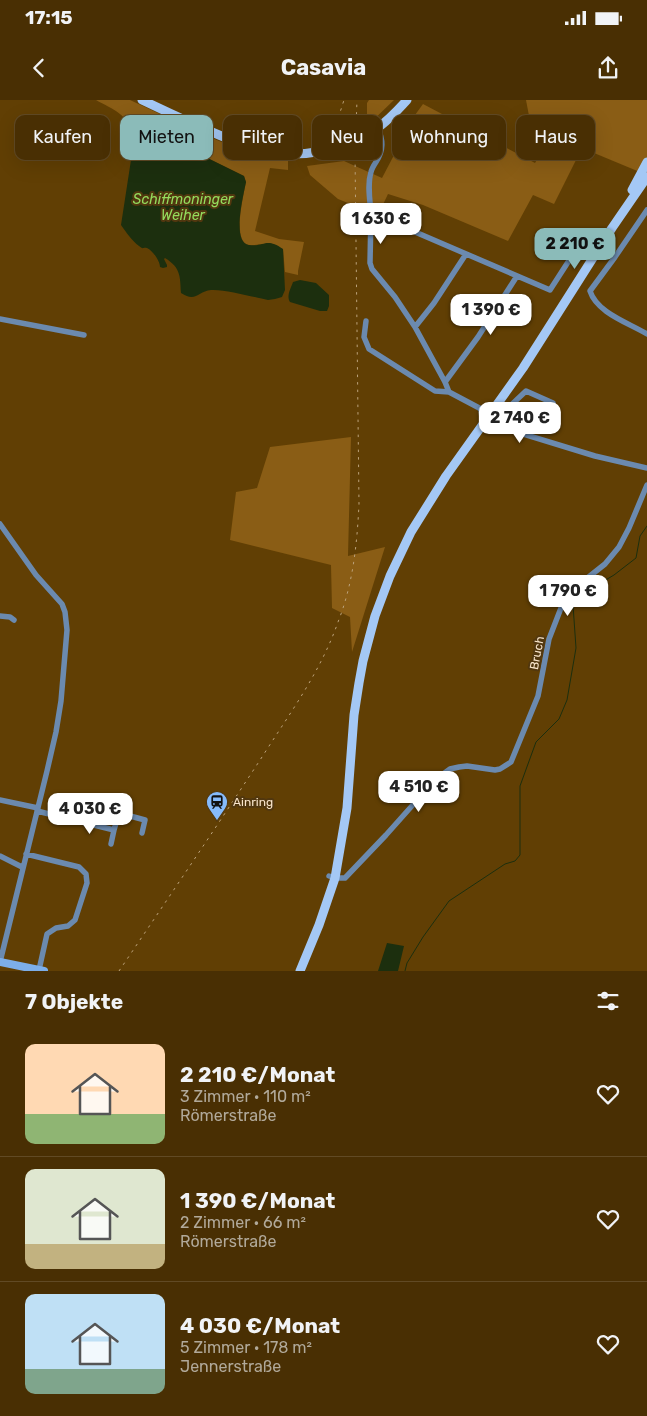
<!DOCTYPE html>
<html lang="de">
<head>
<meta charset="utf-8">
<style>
	:root { --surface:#492f03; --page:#533b12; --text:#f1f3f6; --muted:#b1a99a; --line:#614a25; --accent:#8bbbb9 }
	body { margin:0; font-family:Rubik,sans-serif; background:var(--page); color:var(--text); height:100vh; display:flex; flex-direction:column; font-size:19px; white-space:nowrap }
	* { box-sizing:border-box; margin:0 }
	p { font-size:16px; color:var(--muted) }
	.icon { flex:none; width:28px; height:28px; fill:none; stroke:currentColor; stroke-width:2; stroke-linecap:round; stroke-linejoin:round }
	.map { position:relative; height:871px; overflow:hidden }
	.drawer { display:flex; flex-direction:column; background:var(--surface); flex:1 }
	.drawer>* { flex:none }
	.guide { position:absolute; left:15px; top:15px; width:618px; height:45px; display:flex; gap:10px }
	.price { position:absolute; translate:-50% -42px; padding:0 11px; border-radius:10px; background:#fff; color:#222; font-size:16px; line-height:32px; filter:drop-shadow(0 1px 2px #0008) }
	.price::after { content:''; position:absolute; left:50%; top:30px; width:15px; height:11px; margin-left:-8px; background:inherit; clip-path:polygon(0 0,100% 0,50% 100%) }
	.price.current { background:var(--accent); color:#111 }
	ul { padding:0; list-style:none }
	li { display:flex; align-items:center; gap:15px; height:125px; padding:0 25px }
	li+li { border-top:1px solid var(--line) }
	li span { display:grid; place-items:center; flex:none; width:140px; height:100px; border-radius:10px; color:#555 }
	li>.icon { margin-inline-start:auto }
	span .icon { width:60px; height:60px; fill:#fffc; stroke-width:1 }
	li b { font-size:21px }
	h2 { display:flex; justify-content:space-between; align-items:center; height:60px; padding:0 25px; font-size:21px }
	.pill { padding:0 18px; border-radius:10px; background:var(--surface); box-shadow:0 5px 20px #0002,0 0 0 1px var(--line); font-size:18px; line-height:45px }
	.pill.current { background:var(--accent); color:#111 }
	.status { display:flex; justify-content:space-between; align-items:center; height:35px; padding:0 25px; background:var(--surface); direction:ltr }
	.status svg { height:14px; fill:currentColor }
	header { display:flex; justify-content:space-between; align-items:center; height:65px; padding:0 25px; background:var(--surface); font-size:22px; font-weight:700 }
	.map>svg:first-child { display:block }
	.green { fill:#8a5d15 }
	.water { fill:#1c2f0e }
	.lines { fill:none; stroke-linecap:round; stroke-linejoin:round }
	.stream { stroke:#1c2f0e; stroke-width:1 }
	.street { stroke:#6b8aaf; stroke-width:5.5 }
	.secondary { stroke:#7daee8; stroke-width:8 }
	.primary { stroke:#a4c8f5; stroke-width:9 }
	.rail { stroke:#bca27b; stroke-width:1; stroke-dasharray:2.5 5; stroke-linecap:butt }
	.labels { text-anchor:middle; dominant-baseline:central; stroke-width:4; stroke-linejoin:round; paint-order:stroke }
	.street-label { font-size:12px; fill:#fae6cc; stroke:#51370f }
	.poi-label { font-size:12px; fill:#fae6cc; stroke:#51370f; text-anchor:start }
	.water-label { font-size:14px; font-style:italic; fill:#94dc5d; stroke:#51370f }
</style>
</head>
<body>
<div class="status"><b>17:15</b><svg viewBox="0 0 49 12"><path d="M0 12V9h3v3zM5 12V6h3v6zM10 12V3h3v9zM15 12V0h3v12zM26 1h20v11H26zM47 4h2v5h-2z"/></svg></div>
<header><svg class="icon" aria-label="back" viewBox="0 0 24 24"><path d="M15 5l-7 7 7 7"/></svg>Casavia<svg class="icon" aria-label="share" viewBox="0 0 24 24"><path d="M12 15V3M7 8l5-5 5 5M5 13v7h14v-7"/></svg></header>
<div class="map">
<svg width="647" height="871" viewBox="0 0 647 871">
	<rect width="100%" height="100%" fill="#613f04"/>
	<path class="green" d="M96,0h34l75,35 45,19 38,7v9l-18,-2 -15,63 24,8 25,3 -6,29v4l-13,-3 -2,-23c-6,-1 -13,-4 -19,-5 -5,0 -11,2 -16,1 -16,-5 -4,-51 -2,-63l-2,-6 -65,-32 -26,-10 -12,2 -5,4 -5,-4c1,-20 -19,-27 -35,-36z
		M369,0h25l-27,26v-23z
		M526,0h121v75l-65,-27 -28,56 -21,-9 -25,46 -85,-36 -35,-11 -10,21 -40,-16 -28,-24 -3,-9 37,-5 38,17 33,-63 8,-11 112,59 10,-18 -4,-19 -11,-5z
		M351,337l-3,119 37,-9 -33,105 -2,-35 -18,-9 -1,-43 -101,-25 6,-48 21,-4 13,-41z"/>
	<path class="water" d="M145,33l7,1 27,10 65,32 2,6c-2,11 -15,61 3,63 16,2 17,-8 34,4l2,41 -3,7 -7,2 -7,1c-15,-3 -43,-11 -57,-10 -13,1 -15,13 -30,3 -1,-17 0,-25 -16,-35l-1,1 3,6v2l-4,1 -3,-1c0,-6 -7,-16 -13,-19 -5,-1 -3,2 -8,-2 -7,-5 -13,-14 -18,-21l12,-78 3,-7z
		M300,180l16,3 13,12v11l-2,5h-7l-30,-9c-4,-6 1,-14 3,-20z
		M387,843l17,3 -6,25h-20z"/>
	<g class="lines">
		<path class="stream" d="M405,871l2,-8 16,-26 26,-36 56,-37 10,-3 5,-6v-69l16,-44 23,-23 8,-19 9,-52 -3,-43 4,-8 37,-22 22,-17 4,-22 7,-10"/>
		<path class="street" d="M370,32l11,16
			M647,110l-32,47 -25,34c7,22 39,32 57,43
			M371,113c-1,-13 -4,-28 0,-41 1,-4 3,-7 5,-10 8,-12 7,-22 2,-34
			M0,219l84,16
			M366,221l-2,16 5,12 66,42 14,1
			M415,227l19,-24 32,-49
			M445,282l33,-45 39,-61
			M553,303l-27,-12 -17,16 -6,12 4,10 88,27 52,12
			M483,310l-34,-18 -4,-10 -30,-55 -20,-30 -23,-28 -2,-6 1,-50 179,77 20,-31v-16
			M0,424l36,51 26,29 3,8 2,18 -6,71 -5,31 -9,39 -47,191
			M0,516l10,1 4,3
			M0,700l38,8
			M37,711l77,19 5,-17 26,7 -3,13
			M111,744l3,-14
			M26,754l53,13 7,7 1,9 -12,37 -7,6 -12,2 -9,6 -8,36
			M0,756l22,11
			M329,776l6,2h10l41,-43 49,-55 15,-11 9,-2 8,-1 28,4 5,-1 11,-7 27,-66 11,-57 12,-31 10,-17 34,-27 14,-17 10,-19 18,-43"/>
		<path class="secondary" d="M0,862l44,9"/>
		<path class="primary" d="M142,0c25,12 51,24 77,35 14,6 28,12 43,16 38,8 82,0 114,-22 12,-8 22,-19 31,-29
			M632,90l15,-28
			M484,322l-1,-12 11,-3
			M300,871l19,-46 16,-47 12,-70 7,-93 5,-32 4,-22 12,-45 15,-40 21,-44 35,-56 77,-108 89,-140 35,-51"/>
		<path class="rail" d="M336,25l8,-25
			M119,871c48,-71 96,-142 143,-214 28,-44 59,-86 76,-135 15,-38 19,-77 21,-118l-4,-350 2,-54"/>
	</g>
	<defs>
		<g id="station-pin" transform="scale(1.125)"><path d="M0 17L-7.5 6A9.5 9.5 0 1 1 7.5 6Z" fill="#86bbfb" stroke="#51370f"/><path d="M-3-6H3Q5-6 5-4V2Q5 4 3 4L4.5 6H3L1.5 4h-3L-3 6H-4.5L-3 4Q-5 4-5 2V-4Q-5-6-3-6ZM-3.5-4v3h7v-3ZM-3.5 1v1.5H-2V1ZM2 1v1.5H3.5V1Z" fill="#111"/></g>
	</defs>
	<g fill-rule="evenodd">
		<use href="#station-pin" x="217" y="702"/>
	</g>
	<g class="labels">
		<g class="street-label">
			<text transform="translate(537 553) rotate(-79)">Bruch</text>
		</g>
		<g class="poi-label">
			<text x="233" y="702">Ainring</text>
		</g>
		<g class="water-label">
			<text x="183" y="99">Schiffmoninger<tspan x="183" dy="16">Weiher</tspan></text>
		</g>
	</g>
</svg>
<b class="price" style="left:381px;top:145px">1 630 €</b>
<b class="price current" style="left:575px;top:170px">2 210 €</b>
<b class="price" style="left:491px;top:236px">1 390 €</b>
<b class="price" style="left:520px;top:344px">2 740 €</b>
<b class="price" style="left:568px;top:517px">1 790 €</b>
<b class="price" style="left:419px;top:713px">4 510 €</b>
<b class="price" style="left:90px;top:735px">4 030 €</b>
<div class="guide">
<a class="pill">Kaufen</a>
<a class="pill current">Mieten</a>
<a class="pill">Filter</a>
<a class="pill">Neu</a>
<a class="pill">Wohnung</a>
<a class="pill">Haus</a>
</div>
</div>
<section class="drawer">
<h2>7 Objekte<svg class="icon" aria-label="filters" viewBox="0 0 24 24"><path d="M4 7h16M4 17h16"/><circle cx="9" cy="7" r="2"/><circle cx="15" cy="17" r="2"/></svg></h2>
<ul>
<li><span style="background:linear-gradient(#ffd9b3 70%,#8fb573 0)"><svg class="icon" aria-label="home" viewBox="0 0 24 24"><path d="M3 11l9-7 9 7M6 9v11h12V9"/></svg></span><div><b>2 210 €/Monat</b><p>3 Zimmer · 110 m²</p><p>Römerstraße</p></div><svg class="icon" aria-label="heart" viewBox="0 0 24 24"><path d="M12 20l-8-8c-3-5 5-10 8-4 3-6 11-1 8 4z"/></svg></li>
<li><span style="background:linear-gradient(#dfe7d0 75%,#c2b280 0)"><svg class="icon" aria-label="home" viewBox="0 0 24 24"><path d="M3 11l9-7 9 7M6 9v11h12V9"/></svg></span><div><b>1 390 €/Monat</b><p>2 Zimmer · 66 m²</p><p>Römerstraße</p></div><svg class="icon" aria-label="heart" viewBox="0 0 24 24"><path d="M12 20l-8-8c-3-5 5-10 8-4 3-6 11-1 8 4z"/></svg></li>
<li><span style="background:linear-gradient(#bfe0f5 75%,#7fa58c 0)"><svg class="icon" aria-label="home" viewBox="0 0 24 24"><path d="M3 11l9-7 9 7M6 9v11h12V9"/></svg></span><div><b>4 030 €/Monat</b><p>5 Zimmer · 178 m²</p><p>Jennerstraße</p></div><svg class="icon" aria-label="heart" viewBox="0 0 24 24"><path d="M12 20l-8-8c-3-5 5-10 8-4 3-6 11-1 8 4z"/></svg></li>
</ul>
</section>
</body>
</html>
